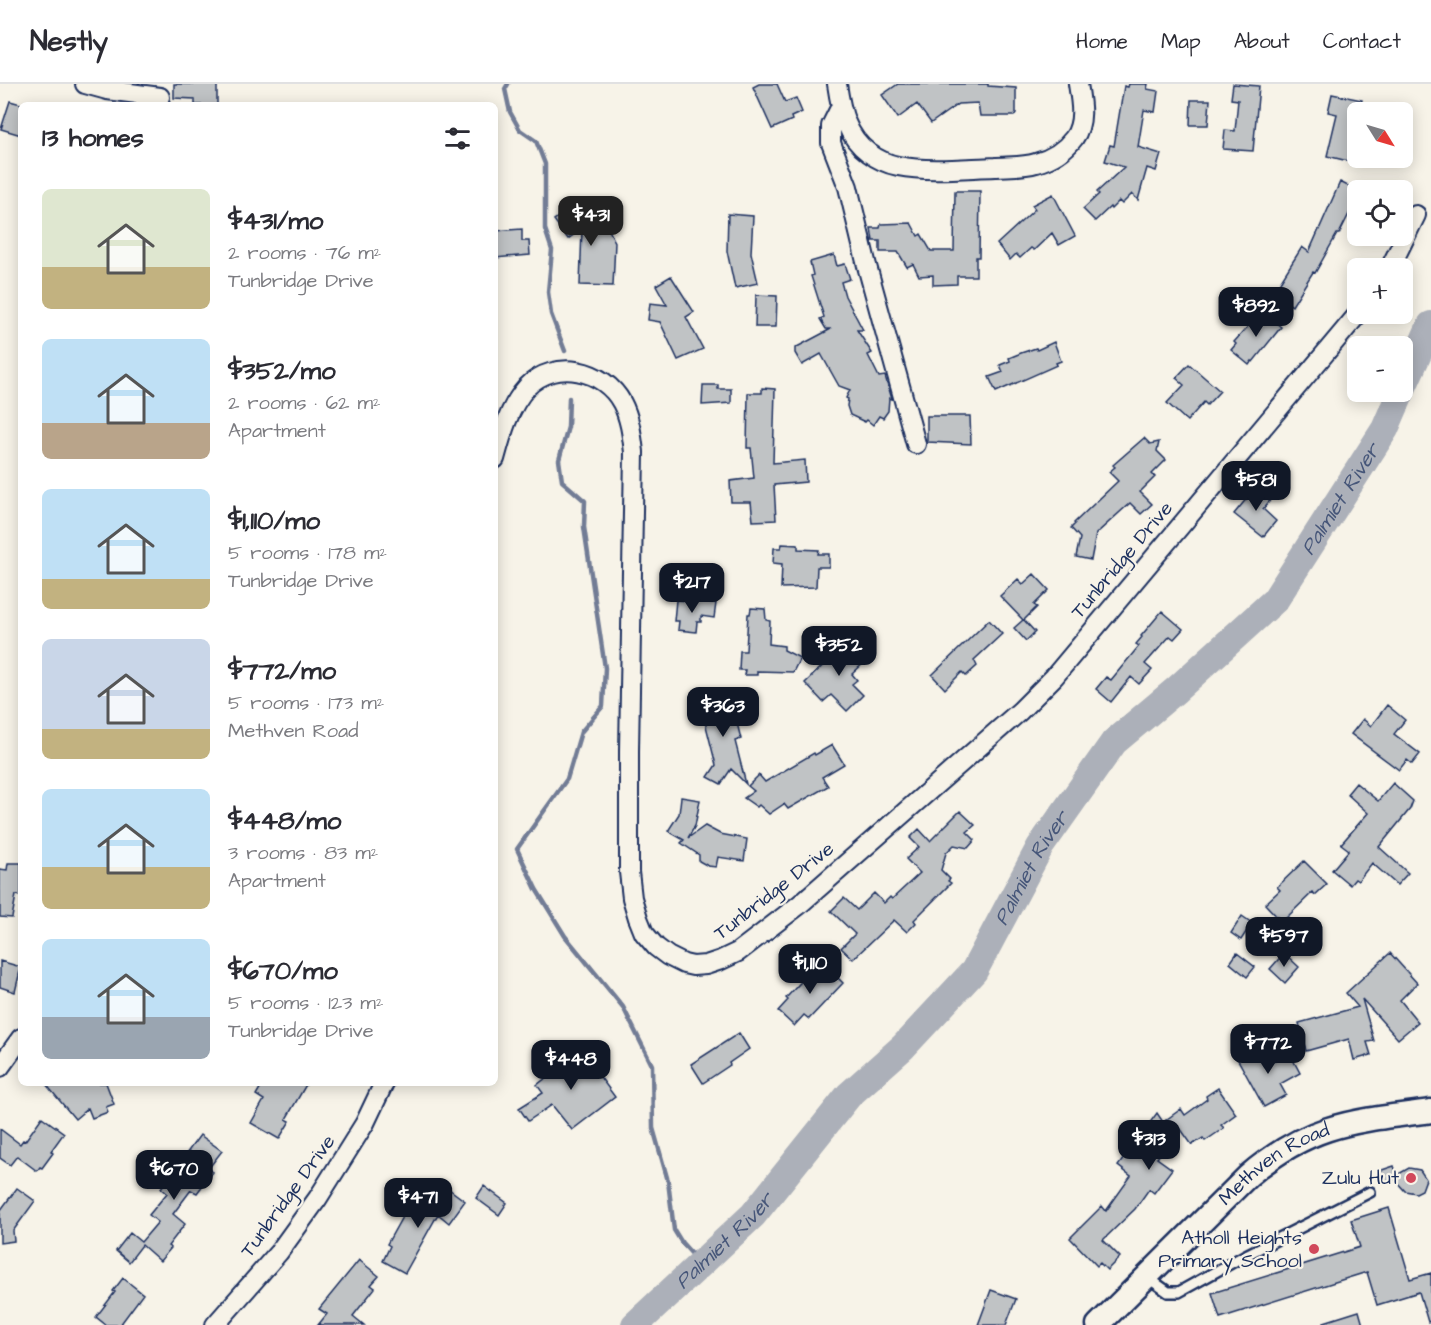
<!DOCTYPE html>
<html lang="en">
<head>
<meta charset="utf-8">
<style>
	:root { --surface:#fff; --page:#f2f2f3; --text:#2b2b33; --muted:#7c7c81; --line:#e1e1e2; --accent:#111827 }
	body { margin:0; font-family:"Architects Daughter",sans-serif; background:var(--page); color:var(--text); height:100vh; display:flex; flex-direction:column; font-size:22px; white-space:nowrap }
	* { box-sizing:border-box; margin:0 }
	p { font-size:20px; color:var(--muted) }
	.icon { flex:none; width:33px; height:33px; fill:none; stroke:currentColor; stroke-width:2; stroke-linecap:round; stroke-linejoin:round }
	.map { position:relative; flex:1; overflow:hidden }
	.drawer { position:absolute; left:18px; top:18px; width:480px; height:984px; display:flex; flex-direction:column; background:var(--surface); border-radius:9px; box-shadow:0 3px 15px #0003 }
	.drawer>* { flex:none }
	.needle { width:39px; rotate:127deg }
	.buttons { position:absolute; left:1347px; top:18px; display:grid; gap:12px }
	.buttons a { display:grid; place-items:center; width:66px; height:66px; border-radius:9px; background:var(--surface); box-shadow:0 3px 15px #0003; font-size:30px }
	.price { position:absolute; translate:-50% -51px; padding:0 14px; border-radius:12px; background:var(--accent); color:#fff; font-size:20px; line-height:39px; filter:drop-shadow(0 2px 3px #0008) }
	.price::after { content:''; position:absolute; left:50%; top:36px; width:18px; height:14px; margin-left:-9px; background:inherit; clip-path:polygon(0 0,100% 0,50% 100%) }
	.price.current { background:#222; color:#fff }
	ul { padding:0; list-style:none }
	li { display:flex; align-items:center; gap:18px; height:150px; padding:0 24px }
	li span { display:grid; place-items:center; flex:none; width:168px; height:120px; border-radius:9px; color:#555 }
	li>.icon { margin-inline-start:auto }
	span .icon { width:72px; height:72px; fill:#fffc; stroke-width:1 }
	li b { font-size:26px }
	h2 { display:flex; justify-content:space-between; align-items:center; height:72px; padding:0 24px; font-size:26px }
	header { display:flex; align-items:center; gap:36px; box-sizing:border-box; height:84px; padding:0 30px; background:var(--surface); border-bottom:2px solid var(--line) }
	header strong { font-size:28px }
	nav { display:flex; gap:33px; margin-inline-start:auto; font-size:21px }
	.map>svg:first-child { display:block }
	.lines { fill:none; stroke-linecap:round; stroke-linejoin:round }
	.stream { stroke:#727c95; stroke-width:4.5 }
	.river { stroke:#acb0b9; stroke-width:28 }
	.building { fill:#c0c3c5; stroke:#1b2f5e; stroke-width:1.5 }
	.service-casing { stroke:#1b2f5e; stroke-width:14 }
	.minor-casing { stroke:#1b2f5e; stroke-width:22 }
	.tertiary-casing { stroke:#1b2f5e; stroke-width:27 }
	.service { stroke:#f7f3e8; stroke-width:9 }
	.minor { stroke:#f7f3e8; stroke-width:18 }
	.tertiary { stroke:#f7f3e8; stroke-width:22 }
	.poi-dot { fill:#d1495b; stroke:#f7f3e8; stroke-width:2 }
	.labels { text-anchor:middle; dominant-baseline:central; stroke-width:4.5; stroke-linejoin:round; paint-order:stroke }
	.street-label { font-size:20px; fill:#1b2f5e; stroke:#f7f3e8 }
	.poi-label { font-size:20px; fill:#1b2f5e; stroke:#f7f3e8; text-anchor:end }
	.water-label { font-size:21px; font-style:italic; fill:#465679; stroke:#f7f3e8 }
</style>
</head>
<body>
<header>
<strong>Nestly</strong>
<nav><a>Home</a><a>Map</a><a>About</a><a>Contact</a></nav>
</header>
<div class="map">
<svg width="1431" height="1241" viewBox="0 0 1431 1241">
	<rect width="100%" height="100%" fill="#f7f3e8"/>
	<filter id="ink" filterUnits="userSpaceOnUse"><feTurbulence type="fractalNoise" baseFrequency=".0167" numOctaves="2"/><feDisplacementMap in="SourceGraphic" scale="12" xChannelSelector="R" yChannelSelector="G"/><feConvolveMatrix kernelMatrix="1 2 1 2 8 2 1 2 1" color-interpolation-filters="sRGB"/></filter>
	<g filter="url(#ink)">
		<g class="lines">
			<path class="stream" d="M508,0l-3,5 5,23 10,18 16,11 9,23v65l7,21 -4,42 3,22 14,37
				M569,314l-1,29 -9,33 3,21 23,20 -1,26 21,141 -2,38 -22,26 -14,47 -50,70 19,40 29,47 58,71 29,58 1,63 15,53 6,49 8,13 19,21"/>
			<g class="river">
				<path d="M1402,305l29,-64"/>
				<path id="s1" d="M635,1241l118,-110 96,-120 54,-48 71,-76 66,-124 74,-105 62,-52 99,-90 110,-171 16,-37"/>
			</g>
		</g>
		<path class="building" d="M174,0h43v21h-22v-6l-21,-1z
			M759,0h18l8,18 11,-4 6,14 -11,5 1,3 -20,9 -19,-42z
			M898,0h90v2l28,2v25l-2,3h-34l-2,-13 -20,1 -27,19 -14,-19 -19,14 -16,-23z
			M1129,0h19l-1,5 11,2 -3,21 -11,-2 -6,37 23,7 -5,17 -9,-3 -9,32 -6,-6 -10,10 -3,-3 -8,8 -1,-2 -15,14 -12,-12 16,-15 -2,-2 27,-25 -19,-6 5,-16 4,1 10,-60 4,1z
			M1233,0l26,2 -6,65 -30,-2 2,-19 10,1 3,-31 -7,-1z
			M1332,10l30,6 -3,12h-1v35l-6,-2 -4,16 -21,-5 10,-42 -9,-2z
			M1191,16h19l-2,25h-18z
			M10,17l11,3v31l-20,-6z
			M1340,98l16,8 -5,12 3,2 -15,30h-2l-22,39 -2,-1 -21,34 -17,-11v-5l27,-43 7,5z
			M955,107h25l-1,66h-3v19h-19v8l-24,1v-10l-14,1 -6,-12 -6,3 -9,-15h-18v-11h-7l-2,-13h9l1,-4 30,-1 7,13 3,-2 10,17h23z
			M1053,110l22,42 -16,9 -7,-12 -18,17 -3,-2 -11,10 -4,-4 -6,6 -13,-16 38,-35 -3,-4z
			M575,121l14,19 -3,2 17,-8 12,24 -2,44 -33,-1 2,-56 -14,10 -14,-19z
			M728,130l25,2 -2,37 7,30 -23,5 -8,-37z
			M522,145v12h7l1,14 -35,3v-27z
			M834,171l3,11 8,-2 5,15 -9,3 4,14 18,34h-6l15,23 -4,2 11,22 6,-1 7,23 -3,-1 -1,13 -5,7 -4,-2 -6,9 -6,-5 -2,2 -15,-7 -3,-9 1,-7 -2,-1 4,-8 -11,-4 -18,-32 -19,11 -7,-12v-5l36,-19h-5l-6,-10 4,-2 -13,-41 2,-1 -3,-13z
			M671,192l23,36 -8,5 17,32 -25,11 -18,-38 -12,-2 2,-17 17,2 -11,-20z
			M756,211l21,1 -1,31h-21z
			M1262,227l19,16 -28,35 -1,-1 -3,4 -18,-15 5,-6 -2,-2z
			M1054,258l7,19 -5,2 1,2 -61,27 -7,-15 14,-5 -3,-7 10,-4 -1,-3 12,-5 15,-5 1,2z
			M1189,280l31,27 -13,14 -3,-3 -17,19 -20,-18 17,-18 -8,-7z
			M703,301h15v4h13v14l-29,2z
			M762,304l13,1 -2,74 32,-3 1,22 -32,3 2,35 -23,1 -2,-19h-20l-1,-21 24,-3 -3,-30h-4l1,-55h14z
			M927,332h43l1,28 -44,-2z
			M1144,354l6,6 9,-2 -2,9 9,9 -14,14 3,3 -15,15 12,12 -11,10 -11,-11 -34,31 -5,26 -15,-3 4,-19 -9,-10 4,-4 -1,-1 44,-42 -9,-9 6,-5 -2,-2z
			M1257,402l15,12 -9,11 13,12 -13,16 -29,-23z
			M782,460l16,1v4l21,1 -1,4h11v13h-12l-1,20 -35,1 1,-24 -9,-1 1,-15h7z
			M1034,490l15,16 -15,15 3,2 -13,13 11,12 -9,9 -12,-13 9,-8 -23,-24 18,-17 5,5z
			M676,516l40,3 -2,15 -13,-2v6h-4l-1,10 -18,-2 1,-9h-5z
			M751,524l14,1 1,11 4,1 -1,23 15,2v4l16,8 -7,14 -36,-1v4h-13l1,-5h-6l1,-19h6l2,-37h2z
			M1162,527l21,18 -9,10 -4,-3 -25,28 7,6 -13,14 -8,-7 -20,25 -15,-13 10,-12 5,3 28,-34 -3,-2 6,-7 -1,-1z
			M989,536l13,14 -28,26 3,6 -11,10 -4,-4 -17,17 -13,-14z
			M849,556l19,19 -16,15 5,6 -5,4 11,11 -16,16 -16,-16 -8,7 -18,-19z
			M730,611l11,44 -6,2 11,43 -15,-15 -10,15 -13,-7 8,-12 -15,-59 15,-4 -1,-3z
			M1387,621l18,15 -11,14 26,20 -8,10 -5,-4 -8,10 -48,-36 12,-15 8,7z
			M832,661l12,19 -22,13 6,9 -40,23 -4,-5 -15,10 -10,-9 -2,2 -13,-9 10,-7 -6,-5 11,-11 6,7 49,-29 1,2z
			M1356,699l22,18 15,-18 20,18 -3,8 -31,38 29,26 -11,12 -25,-22 -14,18 -3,-2 -5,6 -18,-15 17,-20 -8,-6 27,-31 -21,-19z
			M681,713l19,3 -5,26 -7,12 17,-12 15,8 27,5 -3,22 -26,-4 -2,10 -8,-1 -9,-5v-6l-18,-12 3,-3 -16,-9 11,-17z
			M960,727l15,14 -8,7 8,8 -7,8 -14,-3 -8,8 -5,17 9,9 -2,2 3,2 -37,37 2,3 -9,9 -13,-12 -41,39 -12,-11 14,-14 -24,-23 13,-13 13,12 17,-17 10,10 6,-6 2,2 28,-26 -14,-14 13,-12 -9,-9 9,-9 11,12z
			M1304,777l23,23 -12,11 -2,-3 -31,30 -17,-18 15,-14 -3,-3z
			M8,779h13v33l-5,-1 -4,23 -12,-1v-48l7,1z
			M1242,832l10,7 -11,17 -10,-7z
			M1237,869l18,14 -8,10 -17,-14z
			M1284,869l15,14 -14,16 -15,-14z
			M1390,869l27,30 -17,17 18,22 -20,17 -36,-40 12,42 -7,1 4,13 -17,5 -5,-21 -43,12 -7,-28 59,-16 -12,-14z
			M0,877l21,6 -6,25 -15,-5z
			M825,881l18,18 -34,36 -5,-4 -10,11 -16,-15 10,-11 -2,-2 24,-26 5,4z
			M739,949l10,16 -20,14 1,2 -27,18 -12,-19z
			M579,962l3,5 3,-2 10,14 -3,3 23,31 -43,33 -20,-25 -24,16 -9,-13 24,-15 -6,-8 28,-22 -3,-4z
			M1253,963l11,19 25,-14 11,21 -20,11 6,11 -22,12 -27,-49z
			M45,999h61l8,21 -8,3 2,5 -16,6 -4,-10 -13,11z
			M263,999h44l-21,36 4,2 -11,18 -28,-16 13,-23 -8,-5z
			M1218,1004l18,26 -15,11 3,3 -19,13 -2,-3 -11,7 -12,-17 -23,30 15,11 -18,24 -5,-4 -14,20 -32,31 17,17 -13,13 -7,-7 -3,3 -27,-28 32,-32 4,5 25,-35 -13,-10 39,-53 6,9 18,-13 4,6 22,-16 -1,-3z
			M42,1033l22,16 -13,18 2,2 -11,15 -2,-1 -3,4 -20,-15 -7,9 -10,-7v-29l20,15 3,-4 2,1z
			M200,1051l22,16 -14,18 5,3 -16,21 -6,-3 -18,24 12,10 -17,22 3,2 -11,13 -18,-16 -13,17 -13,-11 14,-18 11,9 17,-20 -9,-7 18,-22 -6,-5z
			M1394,1082l3,9 12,-7 11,2 6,9 -4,11 -6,3 -11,-2 -11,-12 -11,4 -4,-12z
			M484,1102l23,17 -8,12 -23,-17z
			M17,1104l18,13 -22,30 1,10 -14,2v-32z
			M449,1105l16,12 -16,22 -11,-9 -33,59 -22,-12 7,-15 -3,-2 15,-27 18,-20 14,13z
			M1389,1124l21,71 21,-6v48l-3,1 -9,-30 -42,13 -10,-33 -147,46 -8,-25 148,-46 -9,-27z
			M359,1176l20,16 -8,9 4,3 -22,28 11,9h-46l9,-11 -8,-5z
			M123,1194l20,16 -23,31h-14l-10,-8 19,-25 -2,-1z
			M991,1206l25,9 -10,26h-28z
			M1359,1227l4,14h-38l-1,-3z"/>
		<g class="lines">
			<g class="service-casing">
				<path id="service" d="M1147,1193l21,15h11l65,-36 126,-64"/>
			</g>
			<g class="minor-casing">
				<path id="minor" d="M85,0l22,6 53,7
					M837,0c4,27 9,52 32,69 8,6 19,11 29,13 31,6 66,2 97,1 13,-1 29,0 41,-4 15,-4 29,-13 38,-25 11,-16 7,-36 4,-54
					M840,24l-9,18v17l17,44 19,79 49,178
					M1390,184l26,-53
					M495,375c7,-26 14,-52 32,-72 28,-29 77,-18 95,16 8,15 10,33 12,49l-5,299v121l3,26 6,20 6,15 12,14 12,9 16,8 9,2 13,-1 15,-5 17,-8 61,-47 221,-194 34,-34 304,-363
					M0,983l21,-29
					M215,1241l64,-73 39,-54 47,-75 19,-40"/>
			</g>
			<g class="tertiary-casing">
				<g id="tertiary">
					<path id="s2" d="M1098,1241l150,-149c62,-53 106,-55 183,-65"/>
				</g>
			</g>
			<use href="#service" class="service"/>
			<use href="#minor" class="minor"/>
			<use href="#tertiary" class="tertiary"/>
		</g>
	</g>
	<g class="poi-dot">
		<circle cx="1411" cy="1094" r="6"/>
		<circle cx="1314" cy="1165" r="6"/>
	</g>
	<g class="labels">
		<g class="street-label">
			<text transform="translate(1122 476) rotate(-50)">Tunbridge Drive</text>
			<text transform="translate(774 807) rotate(-38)">Tunbridge Drive</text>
			<text stroke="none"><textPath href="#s2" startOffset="240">Methven Road</textPath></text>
			<text transform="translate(288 1112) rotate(-54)">Tunbridge Drive</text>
		</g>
		<g class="poi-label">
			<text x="1399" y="1094">Zulu Hut</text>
			<text x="1302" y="1154">Atholl Heights<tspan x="1302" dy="23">Primary School</tspan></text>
		</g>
		<g class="water-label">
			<text stroke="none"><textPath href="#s1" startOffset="1095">Palmiet River</textPath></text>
			<text stroke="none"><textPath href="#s1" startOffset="609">Palmiet River</textPath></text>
			<text stroke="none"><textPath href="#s1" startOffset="123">Palmiet River</textPath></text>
		</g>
	</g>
</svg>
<div class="buttons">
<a><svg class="needle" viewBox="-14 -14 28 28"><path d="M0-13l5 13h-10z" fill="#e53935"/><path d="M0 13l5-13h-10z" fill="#7c7c81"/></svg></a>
<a><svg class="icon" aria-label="locate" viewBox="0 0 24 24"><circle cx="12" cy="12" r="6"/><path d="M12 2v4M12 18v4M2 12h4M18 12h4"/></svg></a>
<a>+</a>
<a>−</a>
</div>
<b class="price current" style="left:591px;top:163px">$431</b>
<b class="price" style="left:1256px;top:254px">$892</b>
<b class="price" style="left:1256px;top:428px">$581</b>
<b class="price" style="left:692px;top:530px">$217</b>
<b class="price" style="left:839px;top:593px">$352</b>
<b class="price" style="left:723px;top:654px">$363</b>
<b class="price" style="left:1284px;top:884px">$597</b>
<b class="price" style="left:810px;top:911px">$1,110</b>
<b class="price" style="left:1268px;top:991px">$772</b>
<b class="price" style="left:571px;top:1007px">$448</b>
<b class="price" style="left:1149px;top:1087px">$313</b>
<b class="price" style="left:174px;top:1117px">$670</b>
<b class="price" style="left:418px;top:1145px">$471</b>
<section class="drawer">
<h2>13 homes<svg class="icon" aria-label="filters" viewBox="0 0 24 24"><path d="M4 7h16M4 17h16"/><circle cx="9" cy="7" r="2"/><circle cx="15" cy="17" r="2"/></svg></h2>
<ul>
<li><span style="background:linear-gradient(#dfe7d0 65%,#c2b280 0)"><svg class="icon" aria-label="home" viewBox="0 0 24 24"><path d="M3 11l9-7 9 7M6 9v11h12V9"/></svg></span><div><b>$431/mo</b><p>2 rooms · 76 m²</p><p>Tunbridge Drive</p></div></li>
<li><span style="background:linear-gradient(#bfe0f5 70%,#b9a48a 0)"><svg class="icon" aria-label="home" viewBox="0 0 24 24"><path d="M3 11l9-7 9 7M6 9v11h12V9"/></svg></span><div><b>$352/mo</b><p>2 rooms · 62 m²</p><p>Apartment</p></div></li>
<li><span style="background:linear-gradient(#bfe0f5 75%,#c2b280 0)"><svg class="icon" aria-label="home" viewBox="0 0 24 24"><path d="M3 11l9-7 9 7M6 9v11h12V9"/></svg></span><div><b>$1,110/mo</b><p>5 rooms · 178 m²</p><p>Tunbridge Drive</p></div></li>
<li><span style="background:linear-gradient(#c9d6e8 75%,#c2b280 0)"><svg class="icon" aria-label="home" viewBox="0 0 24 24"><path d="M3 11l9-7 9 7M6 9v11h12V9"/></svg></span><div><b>$772/mo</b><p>5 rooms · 173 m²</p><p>Methven Road</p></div></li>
<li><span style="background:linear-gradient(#bfe0f5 65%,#c2b280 0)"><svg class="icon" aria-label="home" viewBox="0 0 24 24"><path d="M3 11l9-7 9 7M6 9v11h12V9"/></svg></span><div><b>$448/mo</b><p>3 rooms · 83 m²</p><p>Apartment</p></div></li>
<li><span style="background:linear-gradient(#bfe0f5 65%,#9aa5b1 0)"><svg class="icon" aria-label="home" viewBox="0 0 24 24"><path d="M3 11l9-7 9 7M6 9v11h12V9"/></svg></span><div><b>$670/mo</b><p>5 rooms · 123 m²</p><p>Tunbridge Drive</p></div></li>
</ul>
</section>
</div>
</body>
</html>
